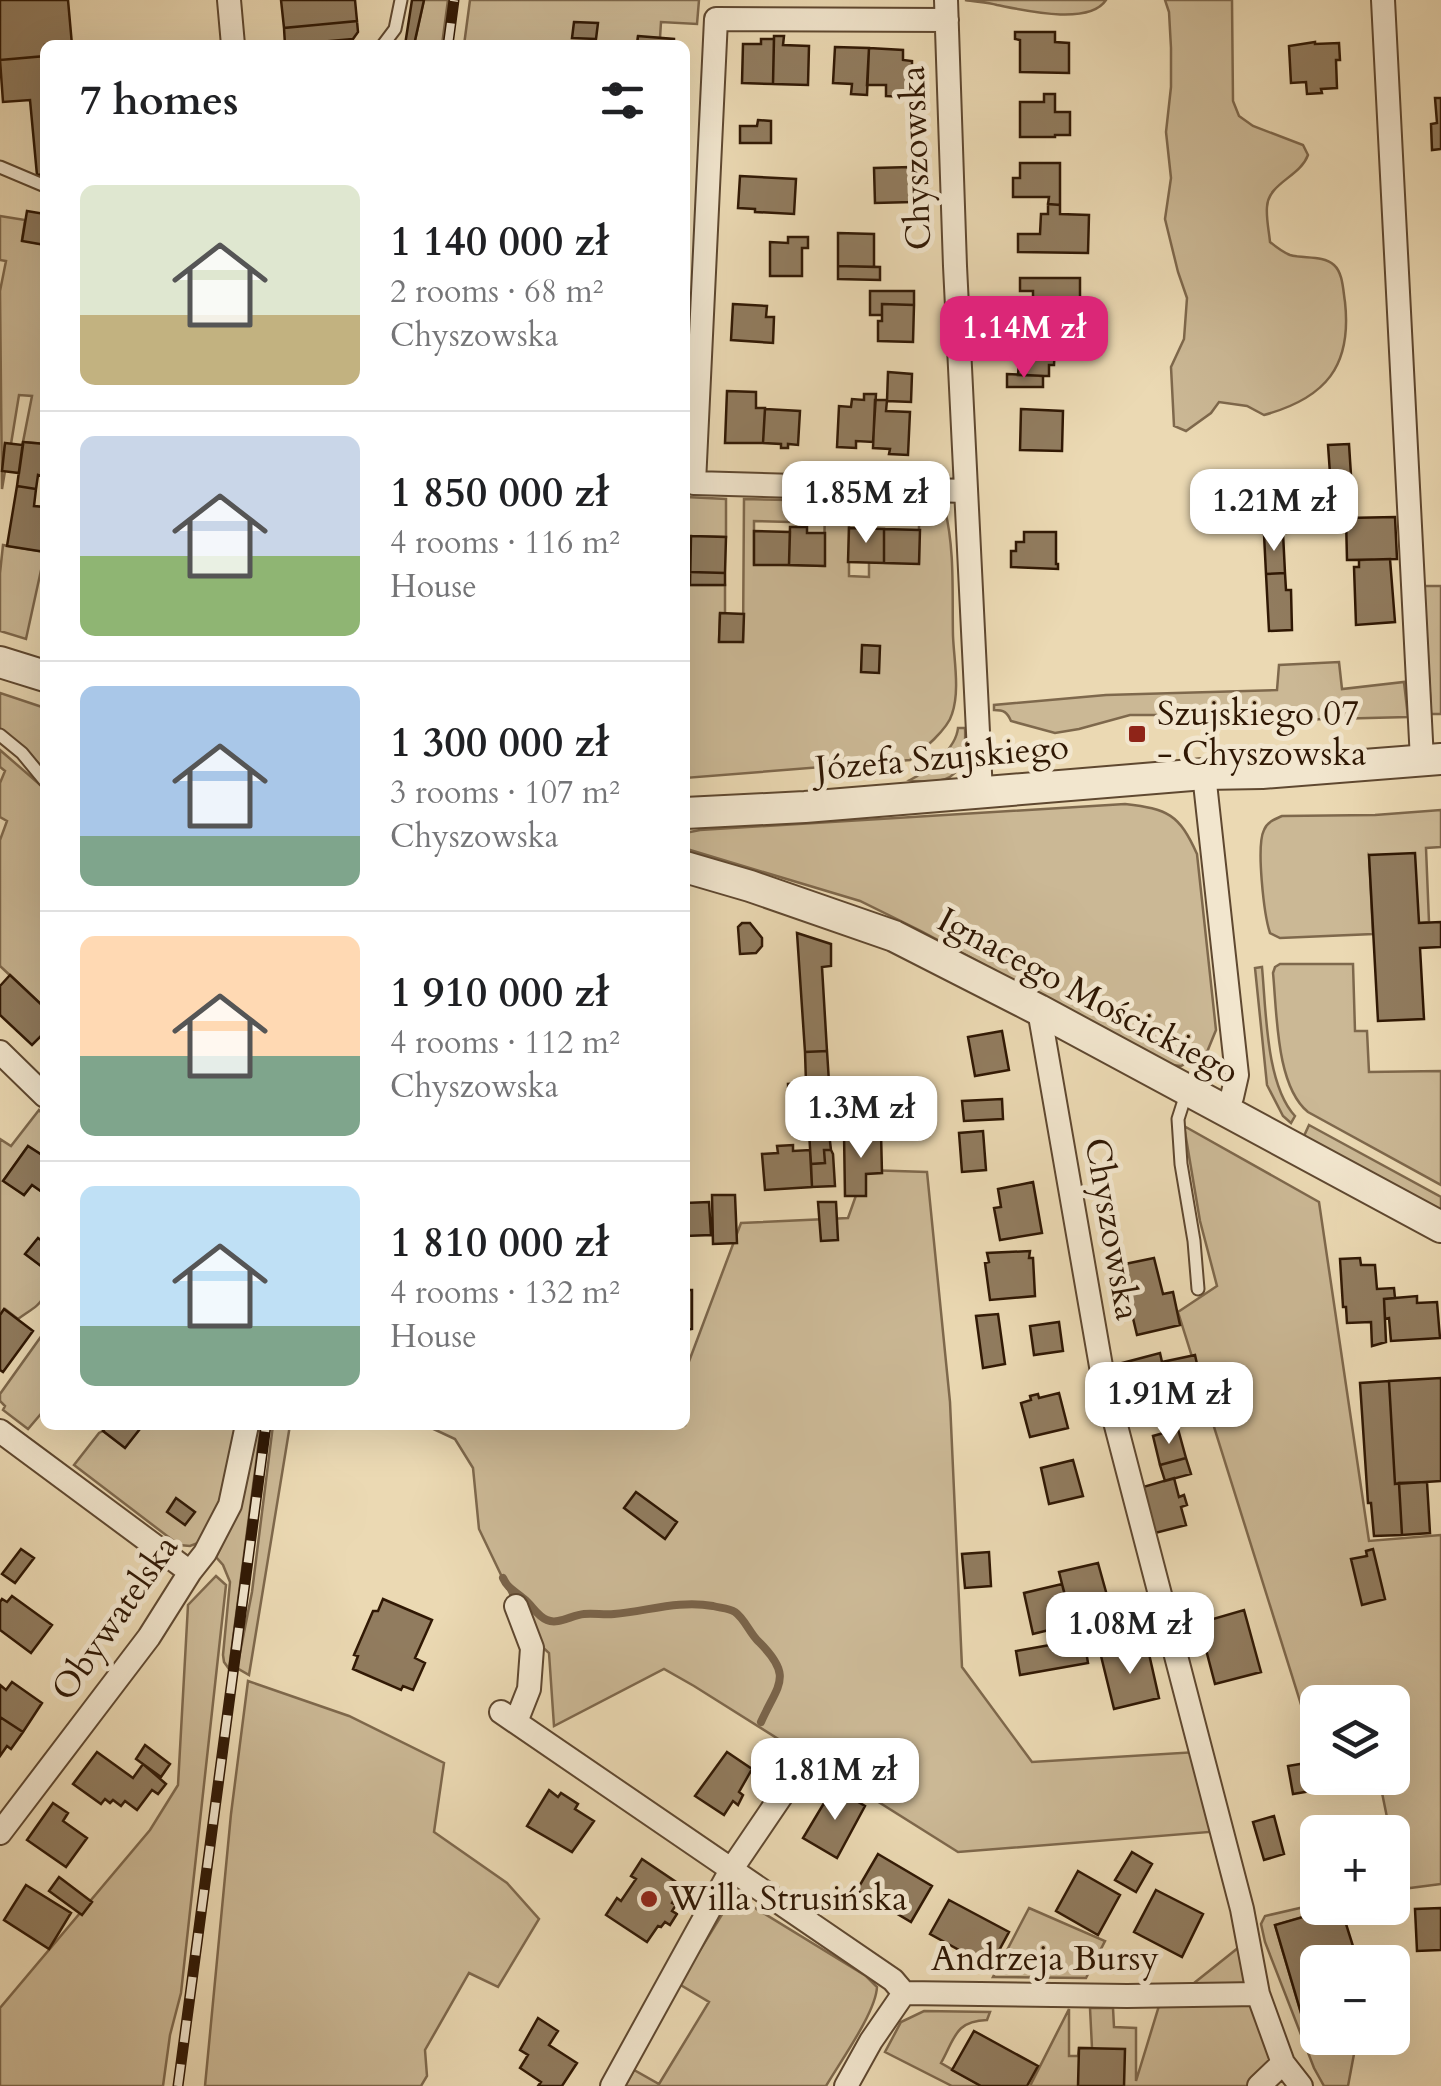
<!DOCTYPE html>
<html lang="en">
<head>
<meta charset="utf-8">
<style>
	:root { --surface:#fff; --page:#f2f2f2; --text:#202124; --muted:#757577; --line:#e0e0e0; --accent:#db2777 }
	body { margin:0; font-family:Cardo,serif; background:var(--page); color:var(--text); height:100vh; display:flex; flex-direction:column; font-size:38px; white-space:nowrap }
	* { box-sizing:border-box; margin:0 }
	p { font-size:32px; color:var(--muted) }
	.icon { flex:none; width:55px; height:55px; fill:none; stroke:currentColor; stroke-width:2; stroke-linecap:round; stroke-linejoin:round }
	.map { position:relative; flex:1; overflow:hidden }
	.details { position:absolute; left:40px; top:40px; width:650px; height:1390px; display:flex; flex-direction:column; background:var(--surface); border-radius:15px; box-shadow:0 10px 40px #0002 }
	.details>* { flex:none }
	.tools { position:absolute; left:1300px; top:1685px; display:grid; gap:20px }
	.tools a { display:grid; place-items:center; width:110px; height:110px; border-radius:15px; background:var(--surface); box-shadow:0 10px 40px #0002; font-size:50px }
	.price { position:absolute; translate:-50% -85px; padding:0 22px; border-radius:20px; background:#fff; color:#222; font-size:32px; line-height:65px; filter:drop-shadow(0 2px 5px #0008) }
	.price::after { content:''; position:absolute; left:50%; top:60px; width:30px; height:22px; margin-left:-15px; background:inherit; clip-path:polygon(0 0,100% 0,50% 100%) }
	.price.on { background:var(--accent); color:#fff }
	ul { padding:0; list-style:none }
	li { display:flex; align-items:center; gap:30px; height:250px; padding:0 40px }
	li+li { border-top:2px solid var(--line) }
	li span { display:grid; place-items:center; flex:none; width:280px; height:200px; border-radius:15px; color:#555 }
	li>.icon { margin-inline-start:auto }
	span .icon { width:120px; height:120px; fill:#fffc; stroke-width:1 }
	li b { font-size:42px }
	h2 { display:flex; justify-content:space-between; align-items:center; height:120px; padding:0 40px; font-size:42px }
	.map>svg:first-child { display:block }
	.green { fill:#cbb895; stroke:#7e684c; stroke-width:2.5 }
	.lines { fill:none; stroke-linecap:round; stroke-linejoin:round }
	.stream { stroke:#7a644a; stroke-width:8 }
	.building { fill:#917c5f; stroke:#301804; stroke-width:2.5 }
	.service-casing { stroke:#5f4830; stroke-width:15 }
	.minor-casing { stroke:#5f4830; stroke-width:26 }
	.tertiary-casing { stroke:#5f4830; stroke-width:34 }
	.service { stroke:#f2e6ce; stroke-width:11 }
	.minor { stroke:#f2e6ce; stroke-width:22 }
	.tertiary { stroke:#f2e6ce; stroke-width:30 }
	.rail-casing { stroke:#301804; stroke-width:11 }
	.rail { stroke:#f2e6ce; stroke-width:8; stroke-dasharray:22; stroke-linecap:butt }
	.poi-dot { fill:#8f2418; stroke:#f2e6ce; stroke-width:4 }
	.labels { text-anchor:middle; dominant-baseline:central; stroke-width:10; stroke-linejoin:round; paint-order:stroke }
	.street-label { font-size:35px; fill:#301804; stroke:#f2e6ce }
	.poi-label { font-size:35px; fill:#301804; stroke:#f2e6ce; text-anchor:start }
</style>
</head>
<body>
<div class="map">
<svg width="1441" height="2086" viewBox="0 0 1441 2086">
	<rect width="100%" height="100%" fill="#ebd9b3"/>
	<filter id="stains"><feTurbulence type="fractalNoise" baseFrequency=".002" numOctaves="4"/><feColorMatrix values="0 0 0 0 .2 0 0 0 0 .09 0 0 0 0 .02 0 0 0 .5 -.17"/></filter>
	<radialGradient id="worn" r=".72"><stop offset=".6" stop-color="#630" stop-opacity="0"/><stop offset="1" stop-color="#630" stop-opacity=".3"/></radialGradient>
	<path class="green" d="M424,0h24l-6,45h-28z
		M470,0h229l-2,24 -36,-2 -1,16 -22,-1 -1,8h-173z
		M965,0h141c-17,26 -83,10 -109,5 -10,-3 -21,-3 -32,-5z
		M1165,0h67l1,101 6,15 14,10 50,19 5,10c-8,22 -40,28 -41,52 -1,11 2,24 3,35 6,5 12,10 20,13 14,4 33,0 44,10 9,8 9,25 11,37 7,64 -19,96 -81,113l-17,-9 -28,-4 -8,11 -25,18 -12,-5 -3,-59 13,-28 3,-41 -9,-26 -13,-53 6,-41 -5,-46 5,-45v-39l-2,-36z
		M0,216l25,4 -3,20 23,5v199l-22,-2 9,-46 -13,-1 -8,49h-6l-3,26 3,1 -3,18 -2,-198 6,-30 -6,-1z
		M686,497l40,2v38l-41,-1z
		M744,499l45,1v22l-35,-1v43l70,2 1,-67 24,1v76l20,1v-15l50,1v-59l17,1 9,5c10,40 7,85 8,126 1,24 7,55 -1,78 -4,15 -30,37 -42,46l-225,18v-193h40v28l-5,1 -1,27 24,1z
		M3,545l42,7 -19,87 -26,-8v-58z
		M1424,586h17v128h-10z
		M1339,662l3,27 62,-7 4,35 -197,5 -53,-7h-28l-51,14 -24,4 -44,-12c-4,-9 -7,-11 -17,-11v-5l112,-10 171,-5 2,-25z
		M0,693l45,15v63l-21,-24 -24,-18z
		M958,728h7c2,42 -10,60 -55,52 18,-9 46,-31 48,-52z
		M0,750l45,39v219l-45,-42v-126l7,-19 -7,-4v-34l5,-12 -5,-4z
		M1125,804c43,5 54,10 72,50l19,176 -9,22 -26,14 -10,-1 -250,-134 -61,-30 -170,-51 -5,-4v-13l15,-3z
		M1441,810v37l-15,1 3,74 -10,1 -50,-67 4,78 -93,4 -10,-5c-6,-18 -14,-87 -6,-103 3,-8 11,-11 18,-14l93,-1z
		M1280,964h73l2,67h12l2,41 72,-1v114l-133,-73c-32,-26 -31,-99 -35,-139l2,-6z
		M1262,967c4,43 4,118 33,149l-4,7 -8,-7 -16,-31 -12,-117z
		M39,1110l6,7v40l-17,-11 -24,34 20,15 8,-10 13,9v49l-19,11 19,15c0,35 0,31 -27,50l-13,-10 -5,6v-176l11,7z
		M1309,1125l132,72v13l-137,-74z
		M1184,1126l135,76 50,339 72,-6v349l-39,5 -9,-45 -1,-12h-2l-11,-54h13v-76h-74l-1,26h-6l-7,-14 -126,-402 39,-26 -17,-65z
		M865,1170l62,2 23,230 12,265 70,95 165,-10 25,79 -264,21 -264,-166 -30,-17 -110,57 -5,-73 -12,-11 -21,-36 -37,-77 -6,-61 -18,-29 -30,-14h260v-53l56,-149 107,-5z
		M45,1331v78l-17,20 -25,-19 2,-4 -5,-5v-7z
		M143,1425h94l-12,67 -27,51 -8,3 -11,-1 -105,-80 25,-32 4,-2 22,16z
		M255,1425h6l-32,244 -5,-7 -1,-7 7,-73 -7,-17 -7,-8 21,-43z
		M273,1425h17l-41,250 -12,-7 15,-76z
		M216,1576l10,9 -45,408 -11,42 -7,51h-163v-78l150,-178 28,-45 10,-180z
		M248,1681l101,35 95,47 -10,69 73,51 32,36 -41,68 -29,-14 -44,77 2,26 -6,10h-216l26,-272z
		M734,1895l132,81 11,11c-1,25 -37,75 -51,99h-201l9,-16 25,14 50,-82 -30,-18z
		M1317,1904l1,4h16l-59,17 34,115 9,-2h39l-9,48h-24l-10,-18 -49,-126 -4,-18 4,-8z
		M1029,1908l76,33 -19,37 -93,-1z
		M1248,1940l35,123 -24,23h-229l39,-77v47h9l1,-8h13l-2,-40h23l1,19 22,1v53l26,-85 17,-1z
		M924,2011l66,1 -3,8c-32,1 -32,18 -46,43l40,23h-29l-67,-34 16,-30z"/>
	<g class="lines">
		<path class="stream" d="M503,1578c5,11 12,13 21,21 8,6 13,17 23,21 11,5 25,-5 37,-6 10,-1 20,1 30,0 34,-3 65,-14 99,-8 7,2 16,2 22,6 10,7 15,22 24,30 35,35 19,42 2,80"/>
	</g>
	<path class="building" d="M0,0h68l4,45h-27v11l-45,4z
		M281,0h74l2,21 -73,7z
		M412,0h12l-10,45h-9z
		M357,21l1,11 -5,7 -68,6 -1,-17z
		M574,22l24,1 -2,16 -24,-1z
		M1015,32h40v10l14,1v30l-49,-1v-32l-5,-1z
		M638,36l36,3v6h-37z
		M774,36h10l-1,9 26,1 -1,39 -35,-1z
		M761,39h13l-1,45 -31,-1 1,-39h18z
		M1315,42v2l24,-1 1,17h-4l1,28 -16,1 1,4 -15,1 -1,-12 -15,1 -2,-37z
		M835,47l34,1 -2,47 -16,-1 1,-10 -19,-1z
		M869,48l34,2v10l9,1v11h-5l-1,25 -20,-1v-11h-19z
		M45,56v118l-8,1 -7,-75 -27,2 -3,-42z
		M1044,94h11v18h15v23h-15v2h-35v-35h24z
		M1435,98h6v51l-9,1 -1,-26 6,-1z
		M758,120l13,1v22h-31v-17h17z
		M1020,163h40v42l-12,-1 1,-7h-36v-19h7z
		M911,167v9h8v12l-8,1 1,13 -37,1 -1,-35z
		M740,176l56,3 -2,35 -39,-2v-3l-17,-1z
		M1048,204l12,1v9l29,1 -1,38 -70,-1v-18h22l1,-20h7z
		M27,211l18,3v31l-23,-4z
		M838,233l36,1v33l-36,-1z
		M788,237h20v11h-6v28h-32v-34l18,1z
		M838,266l42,1v13l-42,-1z
		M1020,278h60v33h-47v-20h-13z
		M870,291h44v14l-32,-1v11h-12z
		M733,304l34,2 -1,11h8l-1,26 -42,-3z
		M882,304l32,1 -1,37 -35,-1v-20h4z
		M1019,343l36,1 -1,21h-5v11l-31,-1 1,-13 -4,-1v-15h4z
		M888,372l24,2 -1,28 -24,-1z
		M1007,374l36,2v11h-36z
		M727,391l29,1v16h9l-2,35h-38z
		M864,394h12l-3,48 -17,-1v7l-19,-1 2,-41 12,1 1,-8 12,1z
		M875,400h12l-1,11 24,1 -2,43 -19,-1 1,-5 -17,-1z
		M765,409l35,2 -2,34 -10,-1v4h-7v-4l-18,-1z
		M1021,409l42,2 -1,40 -42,-1z
		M23,442l22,2 -1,33 -6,-2 -2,14 -19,-3z
		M5,443l18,2 -4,28 -17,-2z
		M1349,444l2,31h-4l1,12 -17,1 -3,-43z
		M17,486l19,3 -2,17 11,1v45l-38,-6z
		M1317,495l1,36 -54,3 -1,-36z
		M1395,517l2,42 -50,1 -1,-42z
		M790,527h17v6h18v33l-36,-1z
		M849,528l35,1v34l-36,-1z
		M884,529l36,1 -1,34 -35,-1z
		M754,531l36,1 -1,33h-35z
		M1024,532h32v32h2v5l-47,-2v-16h5v-9h8z
		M1283,533l2,40 -19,1 -2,-40z
		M685,536h6l-1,49h-5z
		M691,536l35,1 -1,36 -35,-1z
		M1390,559l5,63 -39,3 -2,-58h5v-7z
		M690,572l35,1v12h-35z
		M1285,573l1,17h5l1,40 -23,1 -3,-57z
		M720,613l24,1 -1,28h-24z
		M862,645l18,1 -1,27 -18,-1z
		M1415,853l4,70 22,-1v25l-21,1 4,71 -46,2 -9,-166z
		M742,923h8l12,15v8l-6,7 -16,1 -2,-27z
		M797,933l34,11v22l-9,1 5,84 -22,1z
		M10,975l35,33v24l-13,13 -32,-30v-29z
		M1002,1031l7,39 -34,6 -7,-39z
		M827,1051l2,31 -23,1 -1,-31z
		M900,1080l2,7 20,-1 3,42 -55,3 -2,-42 20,-1 2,-7z
		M829,1082l2,32h5l1,19h-8l2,17h-7l1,13 -14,1 -5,-81z
		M806,1083l1,27 -18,1 -1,-27z
		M1002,1099l1,20 -39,2 -2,-20z
		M983,1131l3,39 -24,2 -3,-39z
		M844,1133h37l1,40 -16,1v22h-21z
		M793,1145v6l17,-1 2,37 -47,3 -3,-36 16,-1 -1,-7z
		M28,1146l17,11v37l-13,-9 -8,10 -21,-14z
		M824,1150h7l2,4 2,32 -23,1 -1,-23 14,-1z
		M1033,1182l9,51 -42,7 -6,-32 7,-1 -3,-18z
		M712,1195h23l2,48 -24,1z
		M709,1202l2,33 -26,1v-33z
		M818,1202h18l2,38 -17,1z
		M38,1238l7,5v26l-20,-15z
		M1030,1251l-1,7h4l2,38 -45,4 -5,-37 4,-1 -2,-9z
		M1154,1258l9,36 10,-2 7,33 -43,10 -10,-42 -14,3 -3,-14 13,-3 -3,-14z
		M1360,1258l1,7h14l2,24 17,-1 1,10 -11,1 2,43 -14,4 -1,-24 -24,1 -1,-16h-3l-3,-48z
		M685,1290h7v39l-7,1z
		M1417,1296v7l20,-1 3,36 -49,3 -2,-23 -4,1 -1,-20z
		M4,1309l29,22 -30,41 -3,-2v-55z
		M998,1314l7,50 -22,4 -7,-52z
		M1059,1322l4,29 -29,4 -4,-29z
		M1160,1353l4,18 -8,2 4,17 -7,1 1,4 -32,9 -11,-38z
		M1195,1355l4,18 7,-1 3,15 -6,1 5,21 -33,7 -13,-54z
		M1441,1378v103l-46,3 -6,-103z
		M1389,1381l6,103 4,-1 3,52 -28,1 -3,-33h-3l-8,-120z
		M1059,1393l9,35 -38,9 -9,-34 10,-3 -1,-4 8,-2 1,4z
		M108,1425h35l-18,23 -22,-17z
		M1178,1429l8,29 -26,7 -7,-29z
		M1186,1458l5,16 -26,7 -5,-16z
		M1073,1460l10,36 -34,8 -8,-36z
		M1174,1478l5,19 5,-2 3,10 -6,2 5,18 -31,8 -12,-46z
		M1427,1482l3,51 -28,2 -3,-52z
		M636,1492l41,30 -12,17 -41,-31z
		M176,1498l19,14 -10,13 -18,-13z
		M21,1549l13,9 -19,25 -13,-9z
		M1373,1549l12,50 -23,6 -11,-46 16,-3 -1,-5z
		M989,1552l2,34 -26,2 -3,-34z
		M1098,1563l10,36 -40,9 -9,-36z
		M1062,1584l11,40 -40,10 -9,-41z
		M12,1596l40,29 -21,28 -31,-23v-28l2,-3 5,3z
		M383,1599l49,21 -17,38 10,5 -12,27 -10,-4 -2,4 -48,-21 5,-13 -4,-1 19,-44h5z
		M1244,1610l17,62 -46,12 -16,-61z
		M1084,1639l4,24 -68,12 -4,-24z
		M1147,1645l12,53 -45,11 -13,-53z
		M12,1682l30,21 -19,29 -23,-15v-32l6,5z
		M0,1717l23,15 -12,17 -4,-3 -7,10z
		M145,1745l25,19 -9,13 -25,-18z
		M97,1752l36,26 10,-14 23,20 -8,10 -6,-4 -15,20 -12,-9 -4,5 -8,-6 -3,3 -5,-4 -4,5 -28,-20z
		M727,1752l25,17 -13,23 4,3 -5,10 -5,-4 -9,14 -29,-19z
		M1312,1762l5,28 -24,4 -5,-28z
		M836,1789l29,17 -28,52 -34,-20 21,-35 2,2z
		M549,1790l9,7 3,-4 17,11 -3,5 19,12 -22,31 -45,-26z
		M53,1803l15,10 -5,8 24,17 -21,29 -39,-27z
		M1274,1816l10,38 -20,6 -11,-38z
		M1132,1852l20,12 -16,28 -21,-12z
		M878,1854l54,32 -21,36 -54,-32z
		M642,1859l40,27 -10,17 4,2 -4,6 5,3 -7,11 -5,-3 -4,5 -3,-1 -11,16 -41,-27 11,-17 4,3 15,-22 -5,-3z
		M1078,1871l42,24 -22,40 -42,-24z
		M59,1877l33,25 -10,13 -33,-24z
		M26,1885l45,28 -22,36 -45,-29z
		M1156,1890l47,24 -21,43 -48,-25z
		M949,1900l60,32 -19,35 -60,-33z
		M1334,1908h7l17,54h-40v76l-9,2 -34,-115z
		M1441,1908v42l-24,1 -2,-42z
		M538,2018l20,13 -9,14 28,18 -15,23h-24l3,-4 -21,-14 8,-13 -8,-5z
		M974,2031l64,35 -11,20h-46l-29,-16z
		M1079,2048l46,1 -1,37h-46z"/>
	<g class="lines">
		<g class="service-casing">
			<path id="service" d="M383,45l12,-16 6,-29
				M0,167l45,19
				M0,735l22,18 23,28
				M1186,1094l-8,25 3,45 13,77 4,48"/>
		</g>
		<g class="minor-casing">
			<path id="minor" d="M229,0l4,45
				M946,0l9,266 26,527
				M1383,0l39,760
				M947,20l-231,-1 -22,464 271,8
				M1204,774l33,301 -5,22 -6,14
				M1039,1010l63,362 140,537 16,85 25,69 18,23
				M0,1052l45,44
				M0,1431l190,141
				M516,1606l16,42 -3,41 -13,33
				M501,1712l392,268 11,13 223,3 131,-2
				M0,1833l149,-196 41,-65 15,-19 25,-48 17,-80
				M612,2086l119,-216 76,-112
				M846,2086l25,-45 33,-48
				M1259,2086l24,-23"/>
		</g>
		<g class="tertiary-casing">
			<path id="tertiary" d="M0,662l45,14
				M685,813l120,-6 399,-33 58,-1 179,-14
				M685,867l65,19 144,50 145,74 402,217"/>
		</g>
		<use href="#service" class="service"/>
		<use href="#minor" class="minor"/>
		<use href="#tertiary" class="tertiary"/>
		<g class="rail-casing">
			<path id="rail" d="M448,45l6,-45
				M178,2086l88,-661"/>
		</g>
		<use href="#rail" class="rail"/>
	</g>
	<g class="poi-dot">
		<rect x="1127" y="724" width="20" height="20" rx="5"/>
		<circle cx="649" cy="1899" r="10"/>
	</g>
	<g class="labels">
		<g class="street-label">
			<text transform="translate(916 158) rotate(-92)">Chyszowska</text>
			<text transform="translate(942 758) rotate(-5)">Józefa Szujskiego</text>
			<text transform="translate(1088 996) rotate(28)">Ignacego Mościckiego</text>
			<text transform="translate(1112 1229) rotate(80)">Chyszowska</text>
			<text transform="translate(115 1618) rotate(-55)">Obywatelska</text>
			<text x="1045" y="1959">Andrzeja Bursy</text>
		</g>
		<g class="poi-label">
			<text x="1157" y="714">Szujskiego 07<tspan x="1157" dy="40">- Chyszowska</tspan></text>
			<text x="669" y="1899">Willa Strusińska</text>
		</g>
	</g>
	<rect width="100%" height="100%" filter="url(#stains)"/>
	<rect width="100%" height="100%" fill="url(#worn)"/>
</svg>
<div class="tools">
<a><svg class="icon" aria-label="layers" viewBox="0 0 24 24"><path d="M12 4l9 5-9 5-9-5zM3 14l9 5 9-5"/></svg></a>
<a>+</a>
<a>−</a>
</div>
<b class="price on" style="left:1024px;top:381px">1.14M zł</b>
<b class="price" style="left:866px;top:546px">1.85M zł</b>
<b class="price" style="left:1274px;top:554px">1.21M zł</b>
<b class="price" style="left:861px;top:1161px">1.3M zł</b>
<b class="price" style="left:1169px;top:1447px">1.91M zł</b>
<b class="price" style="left:1130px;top:1677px">1.08M zł</b>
<b class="price" style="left:835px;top:1823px">1.81M zł</b>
<section class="details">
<h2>7 homes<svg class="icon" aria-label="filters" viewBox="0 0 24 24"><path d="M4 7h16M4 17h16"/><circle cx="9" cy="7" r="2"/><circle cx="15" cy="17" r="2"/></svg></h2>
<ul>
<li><span style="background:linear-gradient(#dfe7d0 65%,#c2b280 0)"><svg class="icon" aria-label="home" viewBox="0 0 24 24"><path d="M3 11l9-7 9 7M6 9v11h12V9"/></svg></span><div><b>1 140 000 zł</b><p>2 rooms · 68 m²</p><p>Chyszowska</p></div></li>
<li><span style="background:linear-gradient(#c9d6e8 60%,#8fb573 0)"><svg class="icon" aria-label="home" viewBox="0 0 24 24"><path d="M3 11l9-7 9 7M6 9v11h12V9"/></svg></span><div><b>1 850 000 zł</b><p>4 rooms · 116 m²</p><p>House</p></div></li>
<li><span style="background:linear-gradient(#a9c7e8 75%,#7fa58c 0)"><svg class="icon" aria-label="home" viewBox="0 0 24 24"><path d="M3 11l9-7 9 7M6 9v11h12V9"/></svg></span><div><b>1 300 000 zł</b><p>3 rooms · 107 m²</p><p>Chyszowska</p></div></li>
<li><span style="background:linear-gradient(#ffd9b3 60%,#7fa58c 0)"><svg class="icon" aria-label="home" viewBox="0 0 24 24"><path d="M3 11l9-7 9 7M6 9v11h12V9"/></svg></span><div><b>1 910 000 zł</b><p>4 rooms · 112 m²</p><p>Chyszowska</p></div></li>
<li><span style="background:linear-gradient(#bfe0f5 70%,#7fa58c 0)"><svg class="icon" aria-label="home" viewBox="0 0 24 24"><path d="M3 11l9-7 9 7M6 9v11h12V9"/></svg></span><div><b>1 810 000 zł</b><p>4 rooms · 132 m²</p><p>House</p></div></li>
</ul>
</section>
</div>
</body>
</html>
